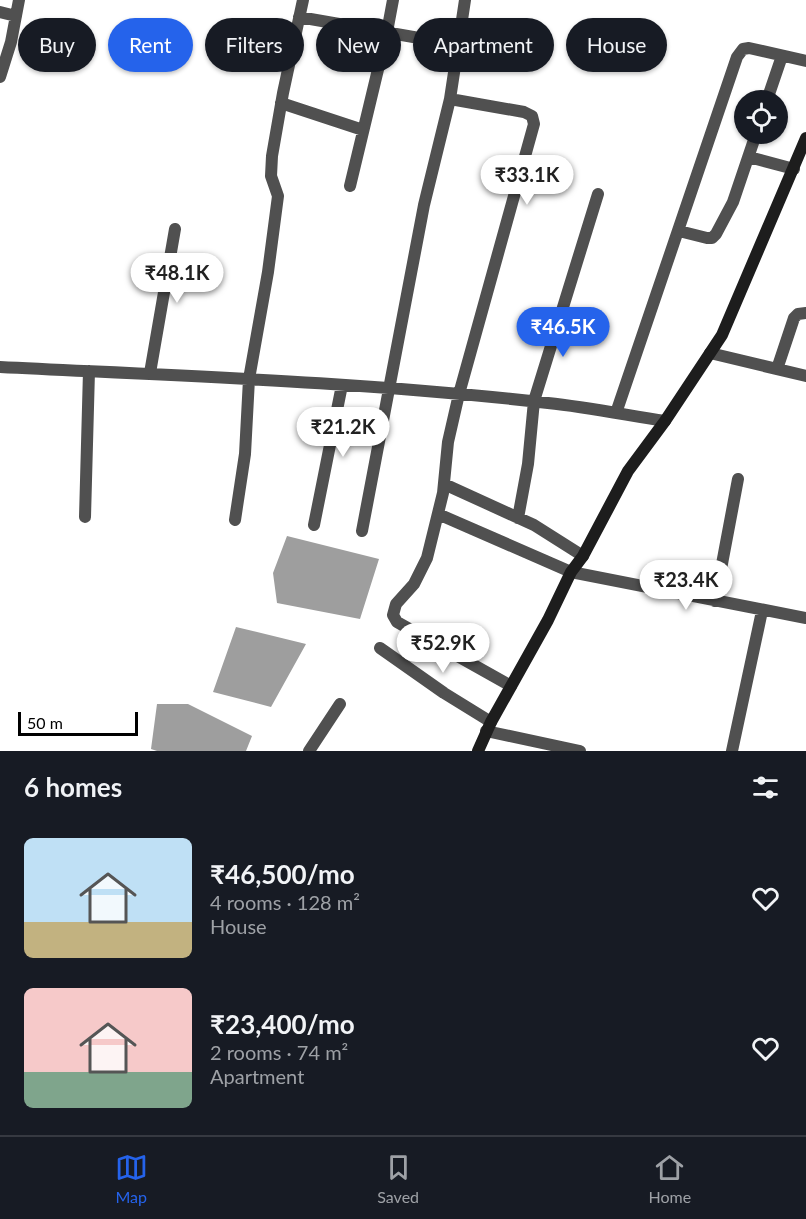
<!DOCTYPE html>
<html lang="en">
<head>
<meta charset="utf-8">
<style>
	:root { --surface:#171b24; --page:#20242c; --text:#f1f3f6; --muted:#9ea1a6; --line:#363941; --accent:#2563eb }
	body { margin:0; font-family:Lato,sans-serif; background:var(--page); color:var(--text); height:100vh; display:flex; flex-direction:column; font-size:22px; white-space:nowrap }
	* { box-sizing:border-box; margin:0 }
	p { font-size:20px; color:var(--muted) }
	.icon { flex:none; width:33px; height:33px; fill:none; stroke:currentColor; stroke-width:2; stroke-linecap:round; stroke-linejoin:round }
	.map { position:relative; height:751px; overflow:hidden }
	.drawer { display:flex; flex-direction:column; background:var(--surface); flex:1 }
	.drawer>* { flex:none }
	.banner { position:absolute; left:18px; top:18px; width:771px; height:54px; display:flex; gap:12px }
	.controls { position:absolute; left:734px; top:90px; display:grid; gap:12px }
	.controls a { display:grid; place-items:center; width:54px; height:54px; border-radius:50%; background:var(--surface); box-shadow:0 2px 4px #0004; font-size:30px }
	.scale { position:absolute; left:18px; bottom:15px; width:120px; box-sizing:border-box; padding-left:6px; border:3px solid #000; border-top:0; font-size:16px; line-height:21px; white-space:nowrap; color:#000; -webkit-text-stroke:4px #fff; paint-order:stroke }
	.price { position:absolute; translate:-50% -51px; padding:0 14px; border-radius:21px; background:#fff; color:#222; font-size:20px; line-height:39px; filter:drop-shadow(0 2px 3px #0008) }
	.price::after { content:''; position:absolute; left:50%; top:36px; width:18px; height:14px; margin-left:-9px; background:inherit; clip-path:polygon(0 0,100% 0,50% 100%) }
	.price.current { background:var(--accent); color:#fff }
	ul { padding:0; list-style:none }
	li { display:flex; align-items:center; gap:18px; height:150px; padding:0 24px }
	li span { display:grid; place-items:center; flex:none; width:168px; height:120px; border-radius:9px; color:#555 }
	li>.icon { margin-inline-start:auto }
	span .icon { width:72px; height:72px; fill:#fffc; stroke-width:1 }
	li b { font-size:26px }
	h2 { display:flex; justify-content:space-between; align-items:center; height:72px; padding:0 24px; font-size:26px }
	.tag { padding:0 21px; border-radius:27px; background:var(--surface); box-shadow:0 2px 4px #0004; font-size:21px; line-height:54px }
	.tag.current { background:var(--accent); color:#fff }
	.dock { display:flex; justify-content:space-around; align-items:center; height:84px; border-top:2px solid var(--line); background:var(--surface); font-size:16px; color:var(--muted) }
	.dock a { display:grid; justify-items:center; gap:3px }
	.dock .current { color:var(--accent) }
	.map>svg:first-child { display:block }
	.water { fill:#9e9e9e }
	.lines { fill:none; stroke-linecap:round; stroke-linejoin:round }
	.street { stroke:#505050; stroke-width:12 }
	.secondary { stroke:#1d1d1d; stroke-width:12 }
</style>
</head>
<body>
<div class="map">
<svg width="806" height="751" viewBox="0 0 806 751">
	<rect width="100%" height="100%" fill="#fff"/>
	<path class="water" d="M287,536l92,23 -19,60 -83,-16 -4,-30z
		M236,627l70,17 -35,63 -58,-15z
		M157,704h31l64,32 -6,15h-89l-6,-2z"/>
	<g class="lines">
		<path class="street" d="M0,12l16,4
			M299,17l160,28
			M0,77l11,-35 8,-42
			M450,99l74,13 8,4 2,8 -75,270 -11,48 -5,51 -16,65 -13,26 -18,20 -3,11 4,7 114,64
			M767,100l15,-44
			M281,103l82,27
			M749,157l45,12
			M350,186l37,-154 6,-32
			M679,231l28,7h5l4,-4 17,-32 23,-68
			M710,353l96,23
			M0,367c183,9 366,15 548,36 39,4 78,12 117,18
			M777,369l17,-51 4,-4 8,-1
			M150,373l25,-144
			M616,413l121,-356 6,-8 6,-1 57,13
			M444,484l90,41 49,31
			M438,514l133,58 235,46
			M85,517l4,-146
			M518,518l10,-54 6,-63 64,-207
			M235,520l10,-66 4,-75 19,-107 10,-76 -7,-20 1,-20 11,-63 20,-93
			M314,525l28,-140
			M362,531l62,-326 26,-106 15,-99
			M715,601l23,-122
			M380,648l64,45 47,29
			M486,731l94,20
			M309,751l31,-47
			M732,751l30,-140"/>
		<path class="secondary" d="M478,751l13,-29 57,-102 23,-48 12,-16 45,-85 37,-50 57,-86 84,-197"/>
	</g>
</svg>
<div class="controls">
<a><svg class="icon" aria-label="locate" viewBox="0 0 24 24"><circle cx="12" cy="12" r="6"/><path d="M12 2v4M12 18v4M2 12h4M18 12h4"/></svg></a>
</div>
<div class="scale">50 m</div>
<b class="price" style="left:527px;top:206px">₹33.1K</b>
<b class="price" style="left:177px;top:304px">₹48.1K</b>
<b class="price current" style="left:563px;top:358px">₹46.5K</b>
<b class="price" style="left:343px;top:458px">₹21.2K</b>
<b class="price" style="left:686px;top:611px">₹23.4K</b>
<b class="price" style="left:443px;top:674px">₹52.9K</b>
<div class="banner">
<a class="tag">Buy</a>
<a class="tag current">Rent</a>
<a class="tag">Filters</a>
<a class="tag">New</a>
<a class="tag">Apartment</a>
<a class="tag">House</a>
</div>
</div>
<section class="drawer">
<h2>6 homes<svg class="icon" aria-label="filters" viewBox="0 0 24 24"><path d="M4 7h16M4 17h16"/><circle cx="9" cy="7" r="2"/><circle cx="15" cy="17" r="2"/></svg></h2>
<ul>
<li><span style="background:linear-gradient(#bfe0f5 70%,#c2b280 0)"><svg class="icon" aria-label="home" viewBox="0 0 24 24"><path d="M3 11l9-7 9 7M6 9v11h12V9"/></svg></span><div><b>₹46,500/mo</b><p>4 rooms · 128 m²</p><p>House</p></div><svg class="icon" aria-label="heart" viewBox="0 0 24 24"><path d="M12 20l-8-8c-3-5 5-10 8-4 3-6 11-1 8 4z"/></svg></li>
<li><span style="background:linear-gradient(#f6c9c9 70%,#7fa58c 0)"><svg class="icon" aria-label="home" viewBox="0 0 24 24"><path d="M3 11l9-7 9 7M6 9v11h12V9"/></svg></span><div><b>₹23,400/mo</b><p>2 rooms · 74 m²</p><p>Apartment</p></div><svg class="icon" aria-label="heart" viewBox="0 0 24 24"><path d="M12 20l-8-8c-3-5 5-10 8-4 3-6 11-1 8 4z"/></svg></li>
</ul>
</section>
<nav class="dock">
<a class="current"><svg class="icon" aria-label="map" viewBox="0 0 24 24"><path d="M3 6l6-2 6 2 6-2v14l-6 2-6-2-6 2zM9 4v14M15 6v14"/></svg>Map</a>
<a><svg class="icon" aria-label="saved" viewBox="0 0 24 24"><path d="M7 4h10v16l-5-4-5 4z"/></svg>Saved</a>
<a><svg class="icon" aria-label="home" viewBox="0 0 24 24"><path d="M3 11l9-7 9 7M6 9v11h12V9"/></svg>Home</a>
</nav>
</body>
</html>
